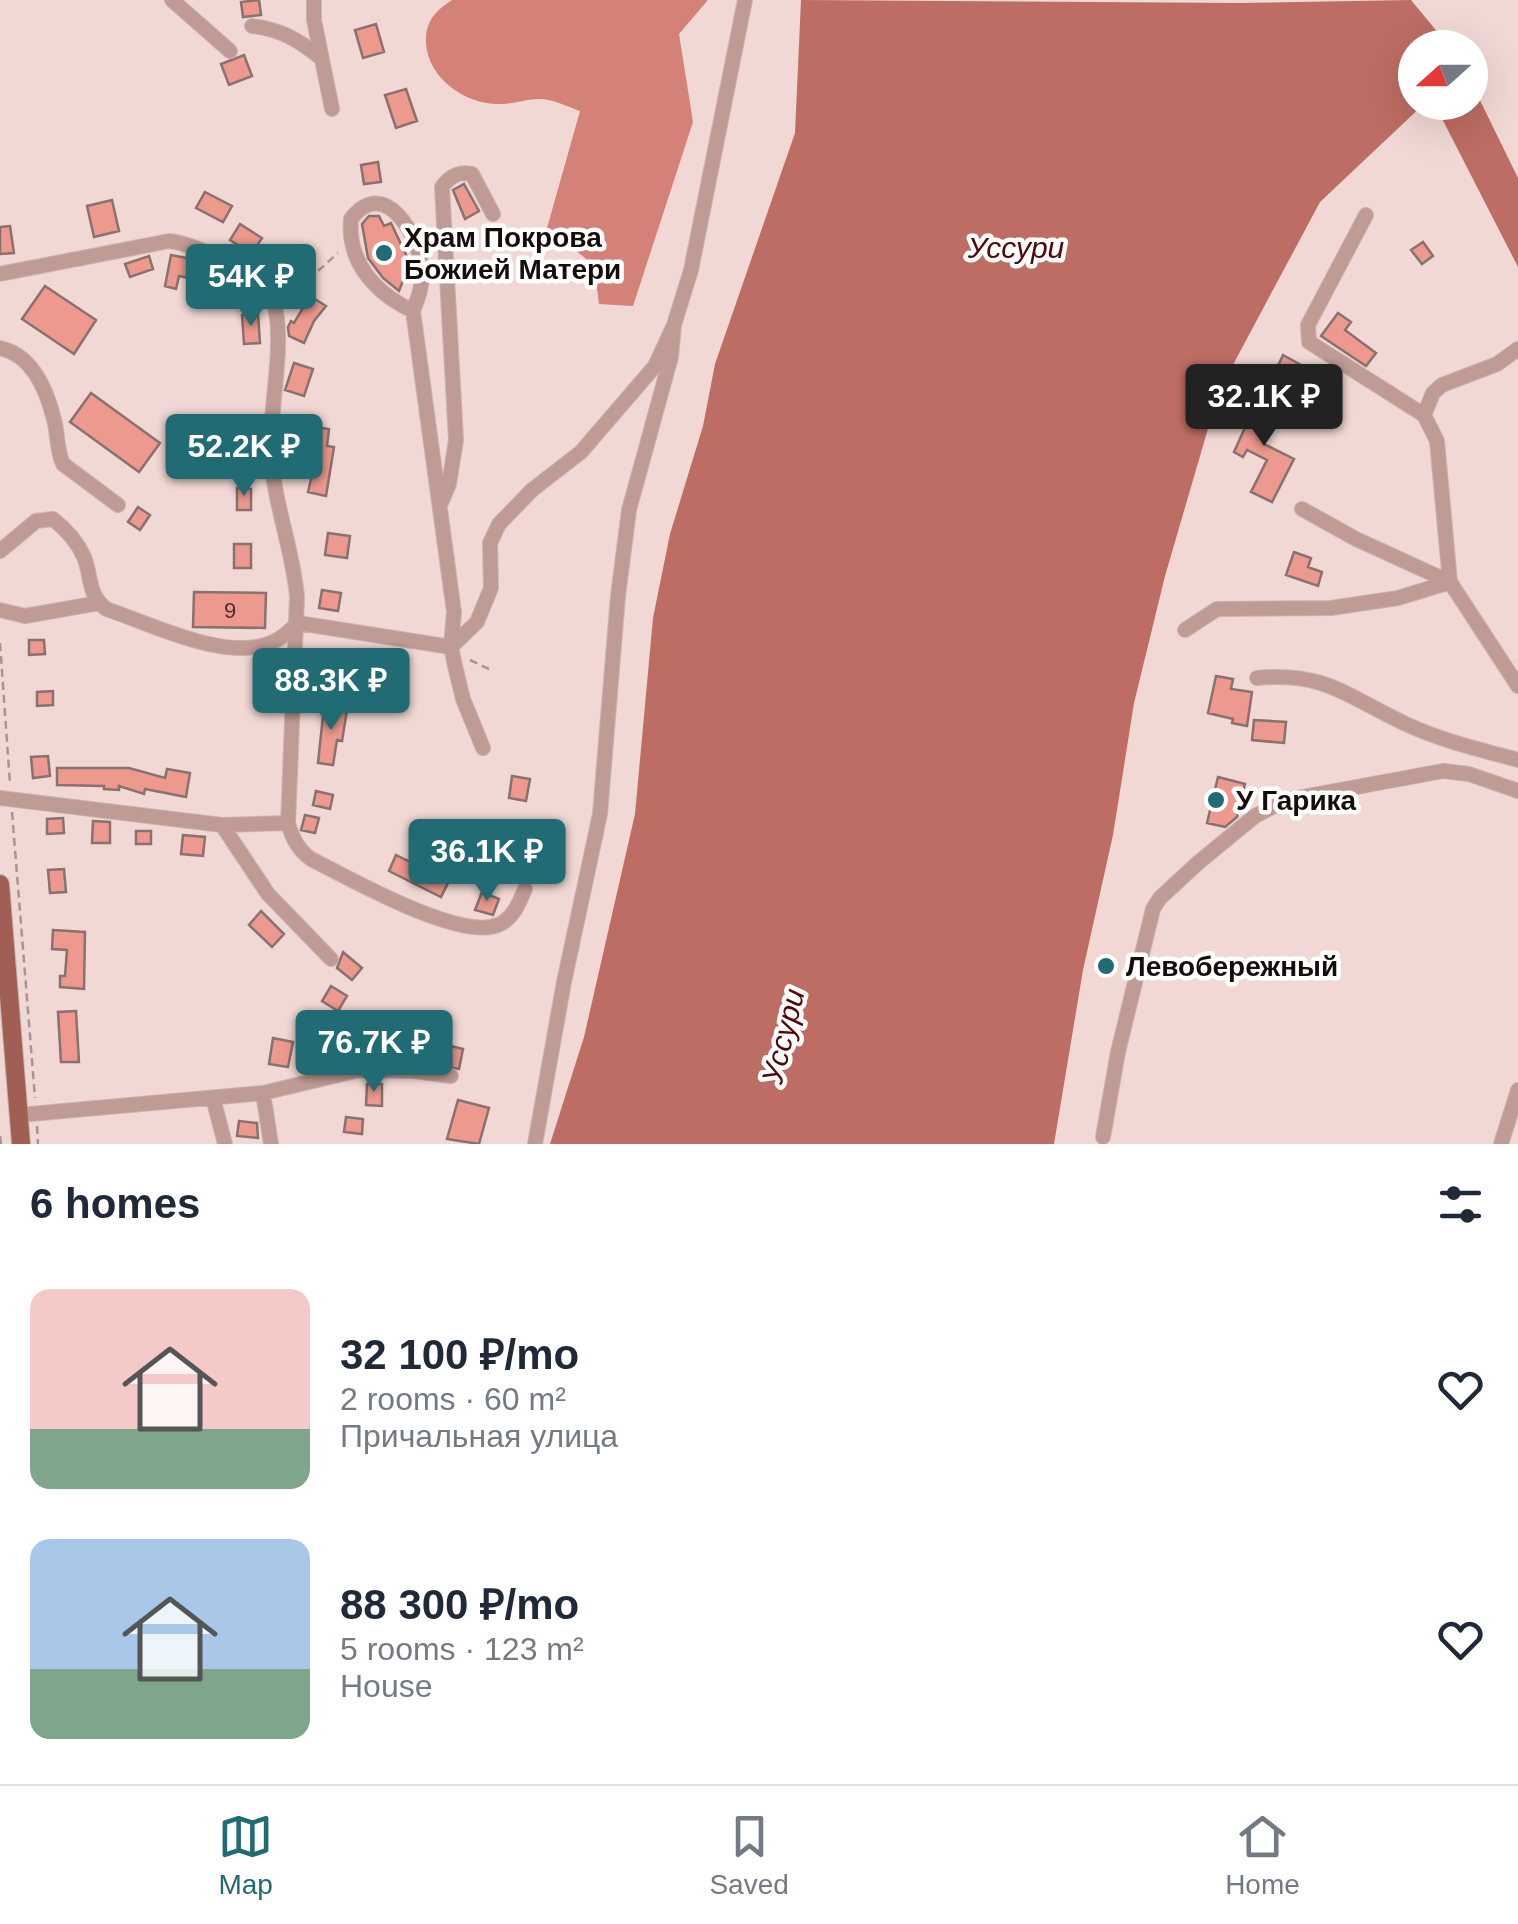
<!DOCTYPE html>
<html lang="en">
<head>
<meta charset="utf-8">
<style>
	:root { --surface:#fff; --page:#f6f6f7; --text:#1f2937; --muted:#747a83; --line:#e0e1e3; --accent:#216b75 }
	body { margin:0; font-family:Arial,sans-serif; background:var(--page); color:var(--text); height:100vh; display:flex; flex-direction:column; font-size:38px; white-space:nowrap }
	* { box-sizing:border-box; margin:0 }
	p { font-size:32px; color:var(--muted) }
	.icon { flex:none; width:55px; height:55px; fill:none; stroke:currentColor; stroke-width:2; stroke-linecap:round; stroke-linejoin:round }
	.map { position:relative; height:1144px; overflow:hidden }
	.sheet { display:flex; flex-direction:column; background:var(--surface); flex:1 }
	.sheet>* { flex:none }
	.needle { width:65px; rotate:249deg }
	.tools { position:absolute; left:1398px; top:30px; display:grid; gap:20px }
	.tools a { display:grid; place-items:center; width:90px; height:90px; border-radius:50%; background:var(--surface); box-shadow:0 10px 40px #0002; font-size:50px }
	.price { position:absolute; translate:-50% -85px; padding:0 22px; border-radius:10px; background:var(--accent); color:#fff; font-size:32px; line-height:65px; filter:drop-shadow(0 2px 5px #0008) }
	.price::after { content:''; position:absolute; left:50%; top:60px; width:30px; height:22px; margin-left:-15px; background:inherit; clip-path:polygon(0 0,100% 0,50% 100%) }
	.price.selected { background:#222; color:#fff }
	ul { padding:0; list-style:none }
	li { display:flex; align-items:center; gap:30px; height:250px; padding:0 30px }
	li span { display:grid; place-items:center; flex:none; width:280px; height:200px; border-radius:20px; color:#555 }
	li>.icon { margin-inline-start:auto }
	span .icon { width:120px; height:120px; fill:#fffc; stroke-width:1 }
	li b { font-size:42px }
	h2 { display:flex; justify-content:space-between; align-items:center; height:120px; padding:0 30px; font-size:42px }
	.tab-bar { display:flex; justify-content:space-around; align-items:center; height:140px; border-top:2px solid var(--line); background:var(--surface); font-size:28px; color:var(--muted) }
	.tab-bar a { display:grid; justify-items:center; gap:5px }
	.tab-bar .selected { color:var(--accent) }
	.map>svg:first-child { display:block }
	.forest { fill:#d48277 }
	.water { fill:#bd6d63 }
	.building { fill:#ee998d; stroke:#88716e; stroke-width:2.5 }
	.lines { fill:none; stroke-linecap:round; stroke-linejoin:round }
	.minor-casing { stroke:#c9b3b0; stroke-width:16 }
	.major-casing { stroke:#c9b3b0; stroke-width:20 }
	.path { stroke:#a89591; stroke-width:2.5; stroke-dasharray:8 5; stroke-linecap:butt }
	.minor { stroke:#c09a94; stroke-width:14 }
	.major { stroke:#a05e55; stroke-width:18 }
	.poi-dot { fill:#216b75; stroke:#fff; stroke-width:4 }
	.labels { text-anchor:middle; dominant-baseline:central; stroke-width:9; stroke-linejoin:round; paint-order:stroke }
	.number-label { font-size:22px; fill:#4b302c }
	.poi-label { font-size:28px; font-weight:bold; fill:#150d0b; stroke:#fff; text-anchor:start }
	.water-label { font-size:30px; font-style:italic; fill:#520605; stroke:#fff }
</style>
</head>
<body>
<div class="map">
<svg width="1518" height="1144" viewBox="0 0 1518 1144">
	<rect width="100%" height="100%" fill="#f1d8d4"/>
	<path class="forest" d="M452,0h256l-29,34 14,88 -60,184 -34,-2 -5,-39 -47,-37 33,-117c-11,-4 -26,-11 -37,-12 -16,-1 -31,6 -47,5 -32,-1 -68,-26 -70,-61 -1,-21 9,-32 26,-43z"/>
	<path class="water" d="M801,0l440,3 170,-3 39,47 -35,1v54l10,1 -105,99 -101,189 -54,185 -31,127 -21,132 -30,135 -29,174h-504l34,-107 51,-223 18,-196 17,-84 33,-108 12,-62 80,-231z
		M1470,80l48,98v89l-84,-164 36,-1z"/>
	<path class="building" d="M259,0l2,15 -18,2 -2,-15z
		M376,24l8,28 -21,6 -8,-28z
		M244,55l8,21 -23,9 -8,-21z
		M406,89l11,32 -21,7 -11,-33z
		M378,162l3,20 -17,2 -3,-19z
		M464,184l15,27 -14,8 -12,-29z
		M205,192l27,14 -9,16 -27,-14z
		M112,200l7,31 -25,6 -7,-31z
		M369,216h10l5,10 7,-3 19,40 -11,28 -16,-13 -15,-20 -6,-34z
		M240,224l22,14 -4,6 26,16 -9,16 -17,-10 4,-6 -32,-20z
		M10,226l4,27 -14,1v-27z
		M1423,242l10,14 -11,8 -11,-14z
		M171,255l26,5 -4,19 -14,-3 -3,13 -11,-3z
		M149,256l4,13 -23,8 -5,-13z
		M45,286l51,34 -22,34 -52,-35z
		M310,296l16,10 -12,15 -10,22 -15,-7 -1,-9 3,-6 3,2z
		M1338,313l13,9 -6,8 31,23 -10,13 -45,-30z
		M258,314l2,29 -16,1 -2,-29z
		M1283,355l40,22 -21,42 -18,-9 13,-26 -8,-4 2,-5 -14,-7z
		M294,363l19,6 -9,27 -19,-6z
		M91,393l69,50 -21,29 -69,-50z
		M1259,396l20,8 -15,40 30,15 -22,43 -21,-10 16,-32 -20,-10 -4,7 -9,-5z
		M300,425l29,4 -2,17 7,1 -8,49 -18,-4 7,-30 -11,-2 1,-12 -8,-1z
		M230,446h26v22h-25z
		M237,488l14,1v21h-14z
		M138,507l12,8 -10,15 -12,-8z
		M328,533l22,3 -3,22 -22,-3z
		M234,544h17v24h-17z
		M1294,552l17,6 -3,9 14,5 -4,14 -32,-11z
		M322,590l19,3 -3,18 -19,-3z
		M194,592l72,1 -1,35 -72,-1z
		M29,640h15l1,14 -16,1z
		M327,661l23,5 -3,16 -23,-5z
		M1216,676l17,3 -2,10 21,3 -5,34 -15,-3 1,-4 -25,-6z
		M53,691v14l-16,1v-14z
		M324,706l23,4 -5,31 -5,-1 -4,25 -15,-2z
		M1254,720l32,2 -2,21 -32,-3z
		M48,756l2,20 -17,2 -2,-21z
		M57,768h72l36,10 2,-9 23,4 -4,24 -41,-8 -1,5 -25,-8v4l-15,-1v-3l-47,-1z
		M512,776l18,3 -4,22 -17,-3z
		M1218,777l27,7 -8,33 -12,10 -18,-4z
		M316,791l17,4 -3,14 -17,-4z
		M305,815l14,3 -4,15 -14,-3z
		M63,818l1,15 -17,1v-15z
		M93,821l17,1v21h-18z
		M484,822l24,5 -7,37 -25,-5z
		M136,831h15v13h-15z
		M183,835l22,2 -2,19 -22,-2z
		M396,855l53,26 -8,16 -52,-26z
		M64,869l2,23 -16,1 -2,-23z
		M482,892l17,7 -6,16 -18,-5z
		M261,911l23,23 -12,13 -23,-22z
		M53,930l32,2 -1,57 -24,-2v-11h5l2,-26 -15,-1z
		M343,952l19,16 -10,12 -15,-12z
		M331,986l16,10 -9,15 -16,-10z
		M76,1011l3,51h-18l-3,-50z
		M388,1033l14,4 -5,17 -14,-4z
		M273,1038l20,4 -5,25 -19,-3z
		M426,1040l37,9 -4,20 -38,-8z
		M367,1084h15v22l-16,-1z
		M458,1100l31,8 -10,36 -32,-5z
		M346,1117l17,2 -1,15 -18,-2z
		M239,1121l18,2 1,15 -21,-2z"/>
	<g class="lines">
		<g class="minor-casing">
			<path id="minor" d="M172,0l58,51
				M314,0v20l18,89
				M252,26c30,4 45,13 69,32
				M0,274l169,-33c35,4 80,34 104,59 13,38 -3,105 -2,146 0,51 22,101 26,151l-9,226c4,15 10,27 23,36 38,19 148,82 187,66 15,-6 21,-22 27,-36
				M413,311c-38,-18 -66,-49 -62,-92 34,-45 70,19 71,53 1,13 -4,26 -9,39l41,301 -3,35 4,19 8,33 20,49
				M0,348c34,7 48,45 55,76 3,14 2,27 8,40l55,41
				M1424,415l9,-22 9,-8 55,-21 21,-15
				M440,505l9,-21 7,-44 -14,-253c8,-11 17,-16 30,-13l21,40
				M1302,509l54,30 94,43 68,104
				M0,551l36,-30 17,-2c14,11 24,22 31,38 8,20 3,36 22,52 46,15 121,54 167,33 10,-4 17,-12 25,-19l153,24
				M0,610l25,6 74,-13
				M1185,630l32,-21 114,-1 67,-10 52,-16 -13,-141 -13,-26 -115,-73 -1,-17 58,-110
				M451,647l26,-25 14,-34 -1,-45 9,-19 33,-34 49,-38 74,-86 19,-41 17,-55 54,-270
				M1257,678c69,-7 92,20 151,47 35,16 73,25 110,35
				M0,798l222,27 46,69 63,65
				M222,825l66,-2
				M263,1093l8,51
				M213,1098l12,46
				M19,1115l244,-22 96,-23 55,1 37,5
				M1103,1137l15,-85 35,-143 7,-11 39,-36 56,-46 31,-16 157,-29 26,3 49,17
				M535,1144l29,-162 36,-168 18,-218 11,-86 42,-153 3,-32
				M1501,1144l17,-54"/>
		</g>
		<g class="major-casing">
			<path id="major" d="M0,884l21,260"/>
		</g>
		<path class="path" d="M289,297l49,-44
			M0,643l10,141
			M470,660l21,10
			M12,812l23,286
			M37,1126l1,18
			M0,1136l1,8"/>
		<use href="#minor" class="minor"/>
		<use href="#major" class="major"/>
	</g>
	<g class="poi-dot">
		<circle cx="384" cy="253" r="10"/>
		<circle cx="1216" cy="800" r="10"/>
		<circle cx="1106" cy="966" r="10"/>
	</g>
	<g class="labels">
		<g class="number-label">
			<text x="230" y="610">9</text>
		</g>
		<g class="poi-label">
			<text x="404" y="237">Храм Покрова<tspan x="404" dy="32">Божией Матери</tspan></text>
			<text x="1236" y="800">У Гарика</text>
			<text x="1126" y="966">Левобережный</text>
		</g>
		<g class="water-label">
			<text x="1016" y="247">Уссури</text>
			<text transform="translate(783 1036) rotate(-76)">Уссури</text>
		</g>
	</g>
</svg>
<div class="tools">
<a><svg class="needle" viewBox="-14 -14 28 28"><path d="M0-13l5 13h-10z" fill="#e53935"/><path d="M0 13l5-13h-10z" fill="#747a83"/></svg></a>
</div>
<b class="price" style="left:251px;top:329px">54K ₽</b>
<b class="price selected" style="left:1264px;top:449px">32.1K ₽</b>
<b class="price" style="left:244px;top:499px">52.2K ₽</b>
<b class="price" style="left:331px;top:733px">88.3K ₽</b>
<b class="price" style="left:487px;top:904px">36.1K ₽</b>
<b class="price" style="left:374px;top:1095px">76.7K ₽</b>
</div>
<section class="sheet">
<h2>6 homes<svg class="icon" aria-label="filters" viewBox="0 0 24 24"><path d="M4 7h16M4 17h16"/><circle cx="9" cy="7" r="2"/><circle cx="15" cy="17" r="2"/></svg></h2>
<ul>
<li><span style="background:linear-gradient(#f6c9c9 70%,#7fa58c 0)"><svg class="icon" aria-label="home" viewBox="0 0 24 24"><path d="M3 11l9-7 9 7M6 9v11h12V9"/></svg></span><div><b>32 100 ₽/mo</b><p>2 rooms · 60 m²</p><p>Причальная улица</p></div><svg class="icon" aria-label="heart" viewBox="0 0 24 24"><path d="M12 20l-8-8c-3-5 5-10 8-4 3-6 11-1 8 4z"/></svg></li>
<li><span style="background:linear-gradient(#a9c7e8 65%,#7fa58c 0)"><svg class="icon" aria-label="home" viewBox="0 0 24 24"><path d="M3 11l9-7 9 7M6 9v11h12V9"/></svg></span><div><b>88 300 ₽/mo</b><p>5 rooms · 123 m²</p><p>House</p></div><svg class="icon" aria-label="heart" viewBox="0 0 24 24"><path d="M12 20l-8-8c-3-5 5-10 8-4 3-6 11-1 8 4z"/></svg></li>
</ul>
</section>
<nav class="tab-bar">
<a class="selected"><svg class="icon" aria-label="map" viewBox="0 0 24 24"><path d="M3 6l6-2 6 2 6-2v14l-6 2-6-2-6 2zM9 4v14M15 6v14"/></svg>Map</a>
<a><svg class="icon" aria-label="saved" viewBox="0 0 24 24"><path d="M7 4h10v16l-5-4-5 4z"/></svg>Saved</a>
<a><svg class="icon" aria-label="home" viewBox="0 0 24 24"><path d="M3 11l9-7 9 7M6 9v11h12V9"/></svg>Home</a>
</nav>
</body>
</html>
